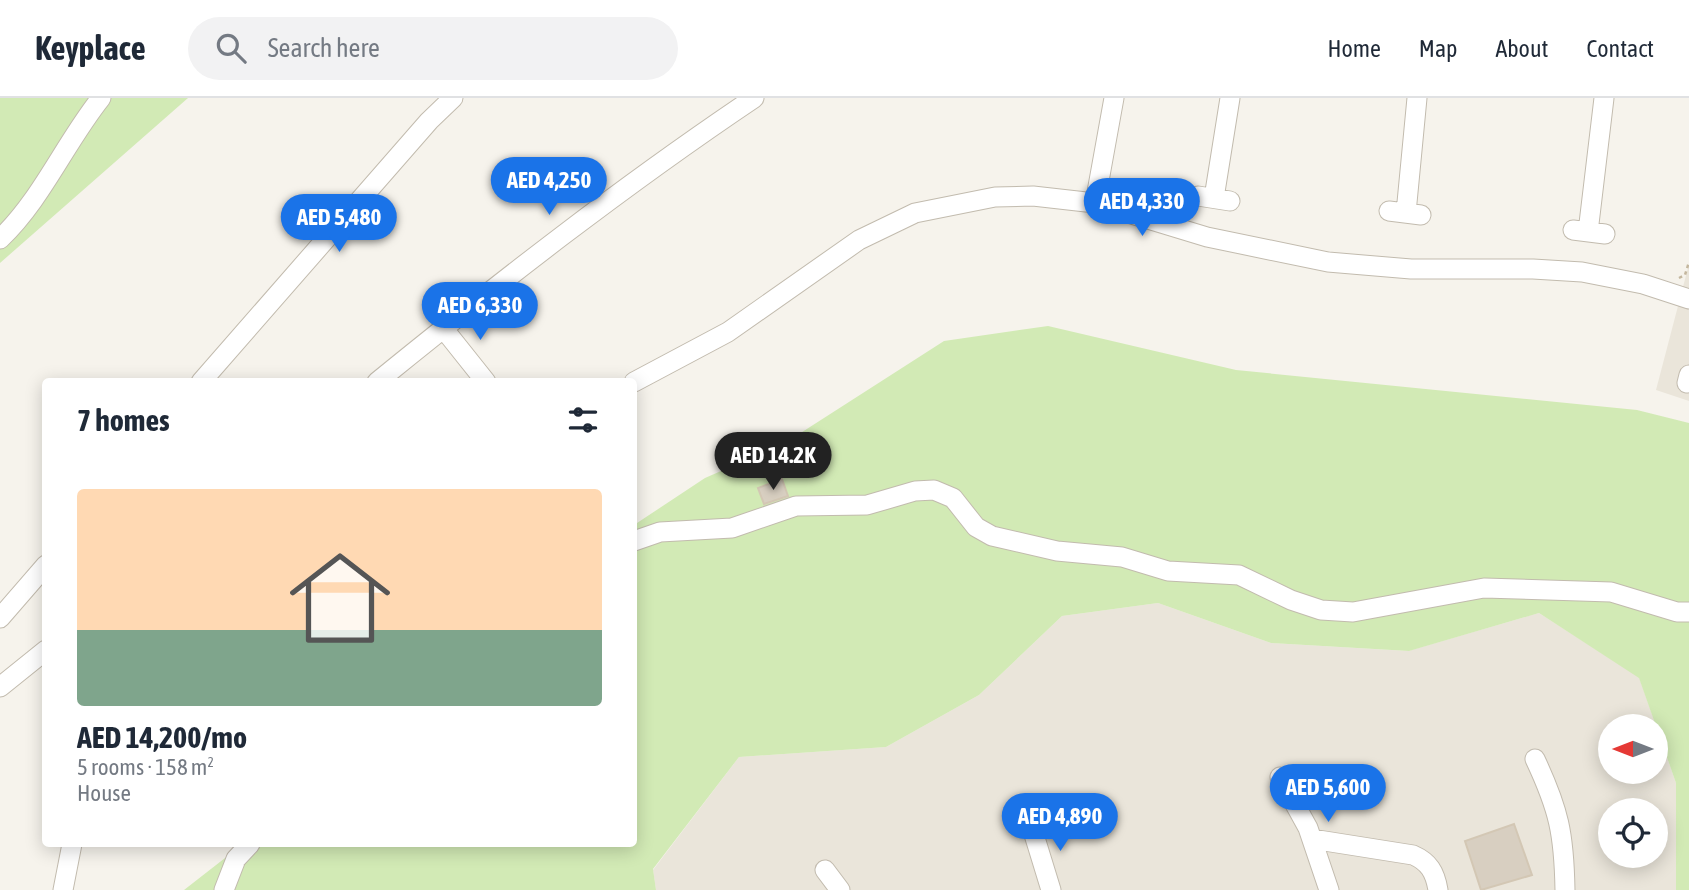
<!DOCTYPE html>
<html lang="en">
<head>
<meta charset="utf-8">
<style>
	:root { --surface:#fff; --page:#f2f2f3; --text:#1f2937; --muted:#747a83; --line:#e0e1e3; --accent:#1a73e8 }
	body { margin:0; font-family:"Asap Condensed",sans-serif; background:var(--page); color:var(--text); height:100vh; display:flex; flex-direction:column; font-size:26px; white-space:nowrap }
	* { box-sizing:border-box; margin:0 }
	p { font-size:23px; color:var(--muted) }
	.icon { flex:none; width:38px; height:38px; fill:none; stroke:currentColor; stroke-width:2; stroke-linecap:round; stroke-linejoin:round }
	.map { position:relative; flex:1; overflow:hidden }
	.sheet { position:absolute; left:42px; top:280px; width:595px; height:469px; display:flex; flex-direction:column; background:var(--surface); border-radius:7px; box-shadow:0 4px 18px #0003 }
	.sheet>* { flex:none }
	.needle { width:46px; rotate:270deg }
	.tools { position:absolute; left:1598px; top:616px; display:grid; gap:14px }
	.tools a { display:grid; place-items:center; width:70px; height:70px; border-radius:50%; background:var(--surface); box-shadow:0 4px 18px #0003; font-size:35px }
	.price { position:absolute; translate:-50% -60px; padding:0 16px; border-radius:24px; background:var(--accent); color:#fff; font-size:23px; line-height:46px; filter:drop-shadow(0 2px 4px #0008) }
	.price::after { content:''; position:absolute; left:50%; top:42px; width:21px; height:16px; margin-left:-10px; background:inherit; clip-path:polygon(0 0,100% 0,50% 100%) }
	.price.active { background:#222; color:#fff }
	ul { padding:0; list-style:none }
	li { display:grid; align-content:center; gap:14px; height:371px; padding:0 35px }
	li+li { border-top:2px solid var(--line) }
	li span { display:grid; place-items:center; height:217px; border-radius:7px; color:#555 }
	li>.icon { margin-inline-start:auto }
	span .icon { width:126px; height:126px; fill:#fffc; stroke-width:1 }
	li b { font-size:30px }
	h2 { display:flex; justify-content:space-between; align-items:center; height:84px; padding:0 35px; font-size:30px }
	header { display:flex; align-items:center; gap:42px; box-sizing:border-box; height:98px; padding:0 35px; background:var(--surface); border-bottom:2px solid var(--line) }
	header strong { font-size:33px }
	nav { display:flex; gap:38px; margin-inline-start:auto; font-size:24px }
	.search { width:490px; height:63px; background:var(--page); display:flex; align-items:center; gap:18px; box-sizing:border-box; padding:0 24px; border-radius:38px; color:var(--muted); font-size:26px }
	.map>svg:first-child { display:block }
	.residential { fill:#eae5da; fill-rule:evenodd }
	.green { fill:#d2eab5 }
	.building { fill:#d8cfc1; stroke:#d3c7b4; stroke-width:2 }
	.lines { fill:none; stroke-linecap:round; stroke-linejoin:round }
	.minor-casing { stroke:#c2bbae; stroke-width:21 }
	.path { stroke:#c4b79f; stroke-width:2.5; stroke-dasharray:3.5 3.5; stroke-linecap:butt }
	.minor { stroke:#fff; stroke-width:19 }
</style>
</head>
<body>
<header>
<strong>Keyplace</strong>
<div class="search"><svg class="icon" aria-label="search" viewBox="0 0 24 24"><circle cx="10" cy="10" r="6"/><path d="M15 15l6 6"/></svg>Search here</div>
<nav><a>Home</a><a>Map</a><a>About</a><a>Contact</a></nav>
</header>
<div class="map">
<svg width="1689" height="792" viewBox="0 0 1689 792">
	<rect width="100%" height="100%" fill="#f6f3ec"/>
	<path class="residential" d="M1689,166v137l-33,-11z
		M1158,505l113,40 137,8 131,-38 100,64 37,106v107h-1020l-3,-20 86,-113 147,-10 93,-52 83,-79zM1610,628h46v46h-46zM1610,712h46v46h-46z"/>
	<path class="green" d="M0,0h188l-188,165z
		M1048,228l188,44 401,40 52,13v467h-13v-107l-37,-105 -100,-65 -130,38 -138,-8 -113,-40 -96,13 -83,79 -93,52 -147,10 -86,112 3,21h-472l59,-46h391v-319l71,-47 80,-35 159,-102z"/>
	<path class="building" d="M782,381l6,17 -24,8 -6,-16z
		M1514,726l18,51 -51,15 -16,-49z"/>
	<g class="lines">
		<g class="minor-casing">
			<path id="minor" d="M1198,98l32,5
				M1214,100l16,-100
				M1095,105l19,-105
				M1389,113l32,4
				M1406,115l11,-115
				M1573,132l32,4
				M1588,134l16,-134
				M0,141c42,-40 65,-96 101,-141
				M443,230l43,54
				M201,284l228,-261 24,-23
				M377,284c123,-100 246,-196 377,-284
				M634,284l94,-50 131,-92 56,-27 80,-16 38,-1 62,7 112,34 121,25 83,7h122l49,3 61,12 46,15
				M1687,285l2,-8
				M634,443l26,-9 72,-4 64,-22 71,-1 48,-14 19,-1 19,8 23,29 16,9 65,15 65,6 46,14 71,4 52,25 30,10 32,2 131,-24 127,4 66,20h12
				M0,520l46,-53
				M0,589l46,-37
				M1535,661c24,51 29,75 30,131
				M1280,679l28,51 21,62
				M1032,730l19,62
				M1312,741l101,16c16,7 22,17 25,35
				M825,772l15,20
				M63,792l9,-46
				M224,792l12,-31 14,-15"/>
		</g>
		<path class="path" d="M1679,180l6,-3 4,-13"/>
		<use href="#minor" class="minor"/>
	</g>
</svg>
<div class="tools">
<a><svg class="needle" viewBox="-14 -14 28 28"><path d="M0-13l5 13h-10z" fill="#e53935"/><path d="M0 13l5-13h-10z" fill="#747a83"/></svg></a>
<a><svg class="icon" aria-label="locate" viewBox="0 0 24 24"><circle cx="12" cy="12" r="6"/><path d="M12 2v4M12 18v4M2 12h4M18 12h4"/></svg></a>
</div>
<b class="price" style="left:549px;top:119px">AED 4,250</b>
<b class="price" style="left:1142px;top:140px">AED 4,330</b>
<b class="price" style="left:339px;top:156px">AED 5,480</b>
<b class="price" style="left:480px;top:244px">AED 6,330</b>
<b class="price active" style="left:773px;top:394px">AED 14.2K</b>
<b class="price" style="left:1328px;top:726px">AED 5,600</b>
<b class="price" style="left:1060px;top:755px">AED 4,890</b>
<section class="sheet">
<h2>7 homes<svg class="icon" aria-label="filters" viewBox="0 0 24 24"><path d="M4 7h16M4 17h16"/><circle cx="9" cy="7" r="2"/><circle cx="15" cy="17" r="2"/></svg></h2>
<ul>
<li><span style="background:linear-gradient(#ffd9b3 65%,#7fa58c 0)"><svg class="icon" aria-label="home" viewBox="0 0 24 24"><path d="M3 11l9-7 9 7M6 9v11h12V9"/></svg></span><div><b>AED 14,200/mo</b><p>5 rooms · 158 m²</p><p>House</p></div></li>
</ul>
</section>
</div>
</body>
</html>
